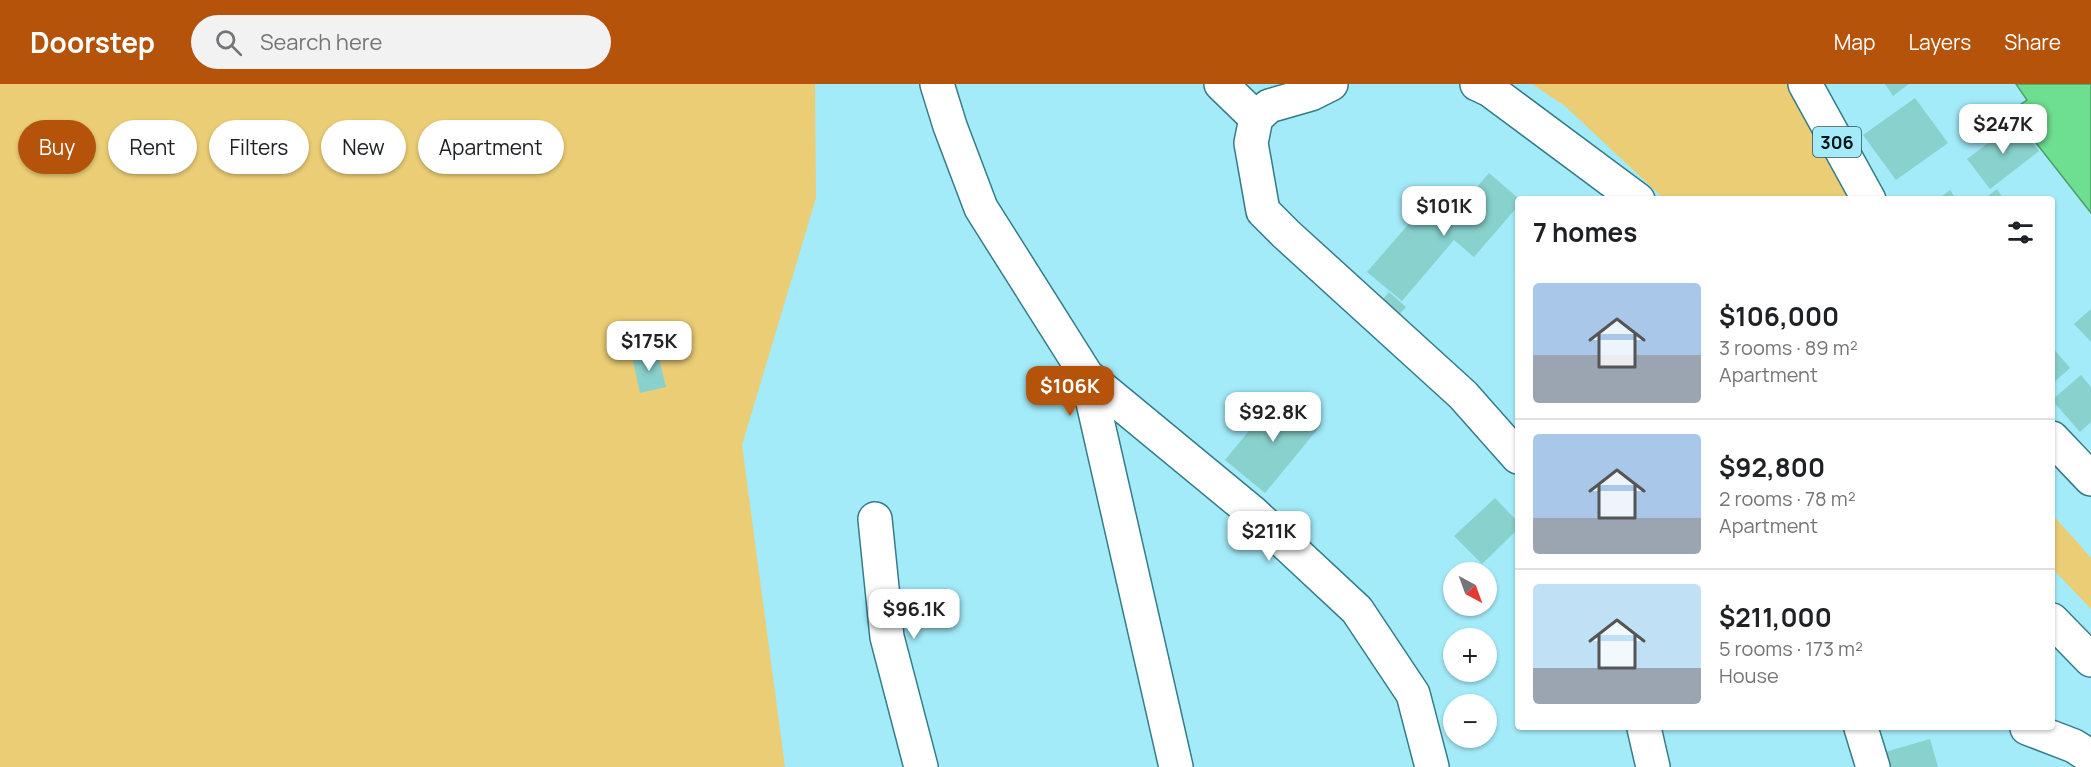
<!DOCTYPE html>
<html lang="en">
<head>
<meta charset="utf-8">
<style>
	:root { --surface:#fff; --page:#f2f2f2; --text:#202124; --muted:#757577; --line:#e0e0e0; --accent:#b45309 }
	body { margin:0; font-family:Manrope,sans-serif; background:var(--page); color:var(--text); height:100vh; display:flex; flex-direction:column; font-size:22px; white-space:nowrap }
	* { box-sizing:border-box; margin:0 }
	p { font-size:20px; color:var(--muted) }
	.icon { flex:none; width:33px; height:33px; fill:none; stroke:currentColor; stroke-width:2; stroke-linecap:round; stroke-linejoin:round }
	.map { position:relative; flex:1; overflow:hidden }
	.sheet { position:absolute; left:1515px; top:112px; width:540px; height:534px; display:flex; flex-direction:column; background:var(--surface); border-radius:6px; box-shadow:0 2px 4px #0004 }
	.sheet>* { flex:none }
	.guide { position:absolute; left:18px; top:36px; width:570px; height:54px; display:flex; gap:12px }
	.needle { width:39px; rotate:139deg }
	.controls { position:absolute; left:1443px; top:478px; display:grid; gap:12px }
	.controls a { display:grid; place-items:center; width:54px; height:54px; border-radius:50%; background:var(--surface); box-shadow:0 2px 4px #0004; font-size:30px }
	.price { position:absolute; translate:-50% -51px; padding:0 14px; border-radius:12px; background:#fff; color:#222; font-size:20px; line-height:39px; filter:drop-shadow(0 2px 3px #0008) }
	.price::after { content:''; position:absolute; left:50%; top:36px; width:18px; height:14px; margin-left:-9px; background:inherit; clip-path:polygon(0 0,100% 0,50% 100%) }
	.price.on { background:var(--accent); color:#fff }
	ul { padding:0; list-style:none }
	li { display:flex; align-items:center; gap:18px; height:150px; padding:0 18px }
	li+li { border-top:2px solid var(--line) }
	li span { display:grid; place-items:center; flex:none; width:168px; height:120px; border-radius:6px; color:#555 }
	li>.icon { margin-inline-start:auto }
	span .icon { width:72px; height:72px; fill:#fffc; stroke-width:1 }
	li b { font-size:26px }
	h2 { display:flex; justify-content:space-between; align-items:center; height:72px; padding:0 18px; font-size:26px }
	.chip { padding:0 21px; border-radius:27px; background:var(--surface); box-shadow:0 2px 4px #0004; font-size:21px; line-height:54px }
	.chip.on { background:var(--accent); color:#fff }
	header { display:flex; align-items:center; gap:36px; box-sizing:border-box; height:84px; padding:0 30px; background:var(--accent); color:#fff }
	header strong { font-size:28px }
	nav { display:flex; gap:33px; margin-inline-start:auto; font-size:21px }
	.search { width:420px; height:54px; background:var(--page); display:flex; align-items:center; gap:15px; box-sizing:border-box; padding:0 21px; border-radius:33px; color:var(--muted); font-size:22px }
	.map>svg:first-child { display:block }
	.green { fill:#eacd75 }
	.water { fill:#6ede90; stroke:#4da06b; stroke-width:1.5 }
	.building { fill:#88d1cd }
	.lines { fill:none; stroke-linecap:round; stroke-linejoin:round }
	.minor-casing { stroke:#347c89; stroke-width:36 }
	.major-casing { stroke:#347c89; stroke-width:36 }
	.minor { stroke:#fff; stroke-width:33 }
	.major { stroke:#fff; stroke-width:33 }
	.labels { text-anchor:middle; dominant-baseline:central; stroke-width:6; stroke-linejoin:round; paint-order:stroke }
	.shield { fill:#a3ebf9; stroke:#315259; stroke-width:1.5 }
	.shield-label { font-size:18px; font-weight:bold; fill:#001014 }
</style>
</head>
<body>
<header>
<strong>Doorstep</strong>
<div class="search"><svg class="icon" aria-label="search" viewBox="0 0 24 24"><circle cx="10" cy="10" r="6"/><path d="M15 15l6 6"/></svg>Search here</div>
<nav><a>Map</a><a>Layers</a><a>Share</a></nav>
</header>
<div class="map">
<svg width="2091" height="683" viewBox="0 0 2091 683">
	<rect width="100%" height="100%" fill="#a3ebf9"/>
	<path class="green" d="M0,0h815l1,114 -74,247 43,322h-785z
		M1532,0h264l64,115h-196l-99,-93z
		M2052,430l39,44v51l-39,-41z"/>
	<path class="water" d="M2016,0h75v129l-80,-102 16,-11z"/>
	<path class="building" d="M1885,0h24l-16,12z
		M1915,14l33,45 -52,37 -33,-45z
		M2016,38l23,29 -49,38 -23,-30z
		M1489,89l29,25v8l-44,51 -20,-17 -52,61 -35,-29 53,-61 21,18z
		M1997,105l7,11h-21z
		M1950,106l7,10h-20z
		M1389,208l17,15 -21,23 -17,-14z
		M2091,225v33l-17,-18z
		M2052,263l18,21 -18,16z
		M657,266l9,37 -26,6 -8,-37z
		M2081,291l10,12v35l-11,10 -28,-32z
		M1280,309l41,32 -56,68 -40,-33z
		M1495,414l23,24v7l-36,35 -28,-28z
		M1930,655l8,28h-49l-4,-15z"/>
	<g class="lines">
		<g class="minor-casing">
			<path id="minor" d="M937,0l13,42 31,82 106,168 89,391
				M1221,0l35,34 13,-12 42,-12 20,-10
				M1477,0l13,6 148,110
				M1256,34l-5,25 12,68 23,23 177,161 55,62
				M1087,292l166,137 104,97 56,84 19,73
				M875,435l12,118 34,130
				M2052,536l39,40
				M1644,644l9,39
				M1861,644l12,39
				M2027,644l47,18 17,11"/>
		</g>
		<g class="major-casing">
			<path id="major" d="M1805,0l64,116
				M2052,354l39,41"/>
		</g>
		<use href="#minor" class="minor"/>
		<use href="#major" class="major"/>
	</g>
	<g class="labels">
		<rect class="shield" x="1813" y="43" width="48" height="30" rx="4.5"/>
		<g class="shield-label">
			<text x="1837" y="58">306</text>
		</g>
	</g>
</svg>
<div class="controls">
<a><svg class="needle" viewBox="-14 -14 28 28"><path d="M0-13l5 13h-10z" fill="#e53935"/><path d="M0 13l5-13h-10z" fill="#757577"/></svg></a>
<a>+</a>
<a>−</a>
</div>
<b class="price" style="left:2003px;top:71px">$247K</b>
<b class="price" style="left:1444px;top:153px">$101K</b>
<b class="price" style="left:649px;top:288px">$175K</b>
<b class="price on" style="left:1070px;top:333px">$106K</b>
<b class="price" style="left:1273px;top:359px">$92.8K</b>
<b class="price" style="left:1269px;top:478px">$211K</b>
<b class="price" style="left:914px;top:556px">$96.1K</b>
<div class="guide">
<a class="chip on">Buy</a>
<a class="chip">Rent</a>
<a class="chip">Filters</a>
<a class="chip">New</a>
<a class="chip">Apartment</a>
</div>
<section class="sheet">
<h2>7 homes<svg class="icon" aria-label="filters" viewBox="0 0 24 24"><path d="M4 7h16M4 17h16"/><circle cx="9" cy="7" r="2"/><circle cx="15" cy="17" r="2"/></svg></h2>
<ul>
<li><span style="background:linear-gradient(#a9c7e8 60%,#9aa5b1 0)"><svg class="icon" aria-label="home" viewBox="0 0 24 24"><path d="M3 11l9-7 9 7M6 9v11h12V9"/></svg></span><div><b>$106,000</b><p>3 rooms · 89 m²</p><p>Apartment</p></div></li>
<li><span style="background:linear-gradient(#a9c7e8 70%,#9aa5b1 0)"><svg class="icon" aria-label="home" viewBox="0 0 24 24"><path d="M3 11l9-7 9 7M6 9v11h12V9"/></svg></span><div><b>$92,800</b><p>2 rooms · 78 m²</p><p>Apartment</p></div></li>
<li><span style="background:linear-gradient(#bfe0f5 70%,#9aa5b1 0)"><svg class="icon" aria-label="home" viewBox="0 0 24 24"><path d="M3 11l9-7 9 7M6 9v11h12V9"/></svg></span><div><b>$211,000</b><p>5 rooms · 173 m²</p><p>House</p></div></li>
</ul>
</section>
</div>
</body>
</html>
